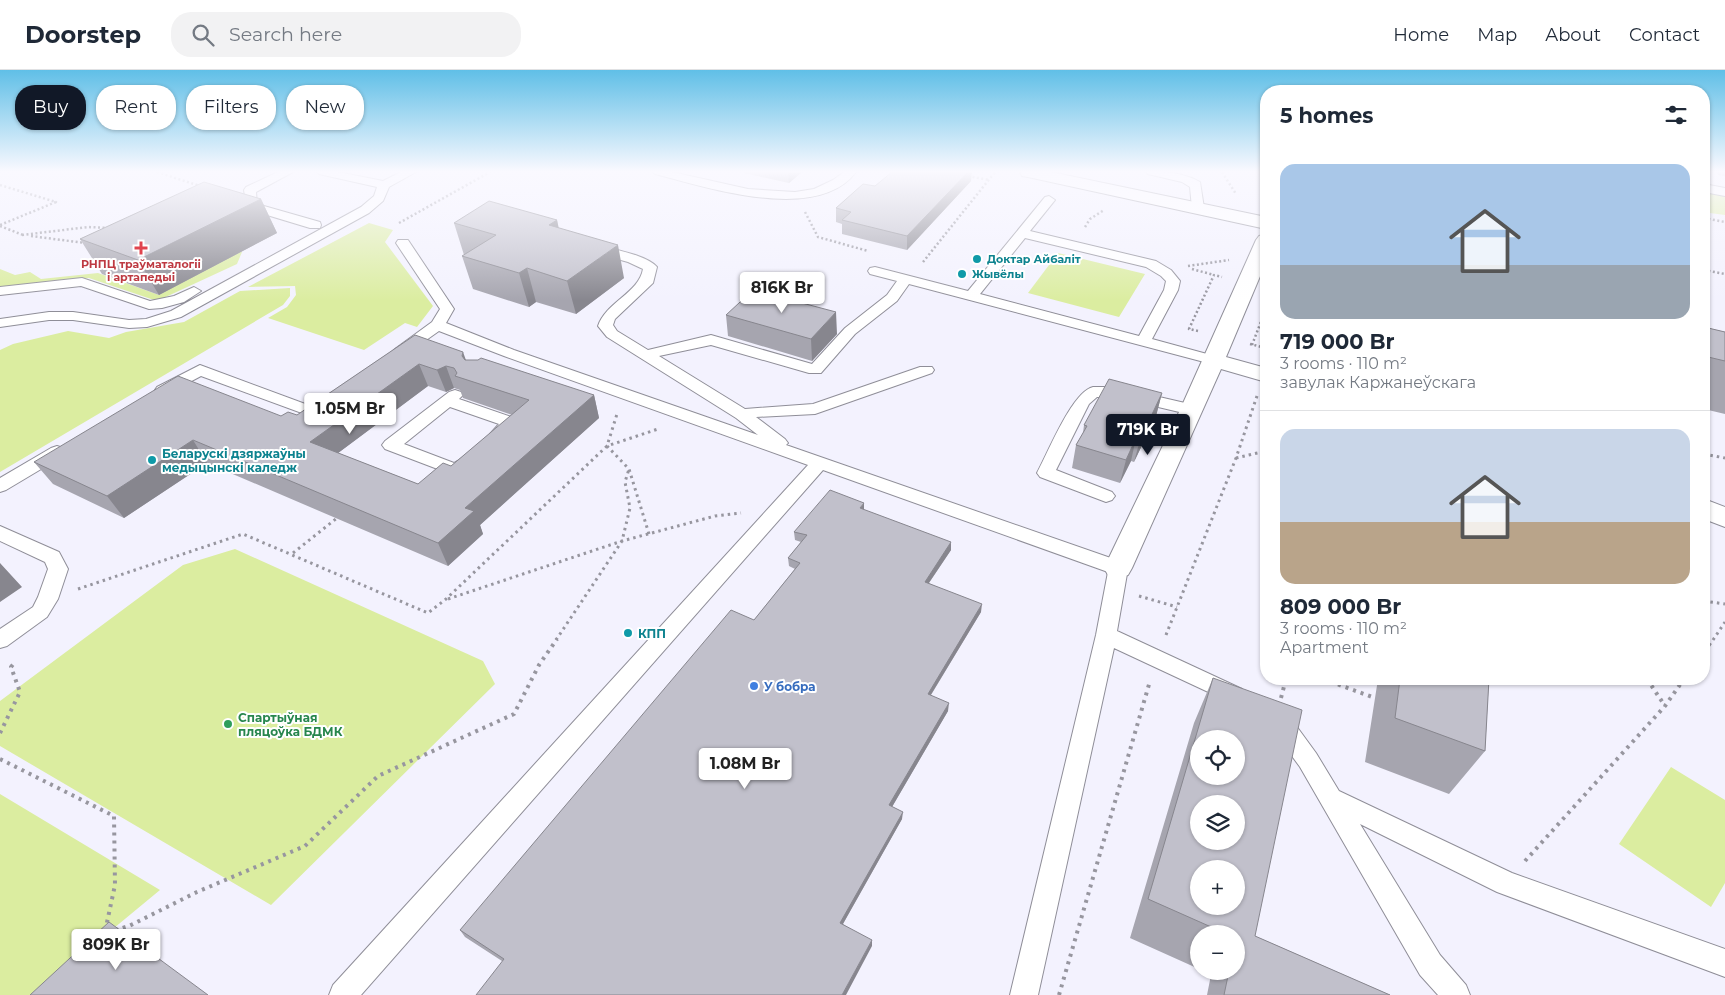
<!DOCTYPE html>
<html lang="en">
<head>
<meta charset="utf-8">
<style>
	:root { --surface:#fff; --page:#f2f2f3; --text:#1f2937; --muted:#747a83; --line:#e0e1e3; --accent:#111827 }
	body { margin:0; font-family:Montserrat,sans-serif; background:var(--page); color:var(--text); height:100vh; display:flex; flex-direction:column; font-size:19px; white-space:nowrap }
	* { box-sizing:border-box; margin:0 }
	p { font-size:16px; color:var(--muted) }
	.icon { flex:none; width:28px; height:28px; fill:none; stroke:currentColor; stroke-width:2; stroke-linecap:round; stroke-linejoin:round }
	.map { position:relative; flex:1; overflow:hidden }
	.panel { position:absolute; left:1260px; top:15px; width:450px; height:600px; display:flex; flex-direction:column; background:var(--surface); border-radius:20px; box-shadow:0 1px 4px #0004 }
	.panel>* { flex:none }
	.banner { position:absolute; left:15px; top:15px; width:475px; height:45px; display:flex; gap:10px }
	.fabs { position:absolute; left:1190px; top:660px; display:grid; gap:10px }
	.fabs a { display:grid; place-items:center; width:55px; height:55px; border-radius:50%; background:var(--surface); box-shadow:0 1px 4px #0004; font-size:25px }
	.price { position:absolute; translate:-50% -42px; padding:0 11px; border-radius:5px; background:#fff; color:#222; font-size:16px; line-height:32px; filter:drop-shadow(0 1px 2px #0008) }
	.price::after { content:''; position:absolute; left:50%; top:30px; width:15px; height:11px; margin-left:-8px; background:inherit; clip-path:polygon(0 0,100% 0,50% 100%) }
	.price.active { background:var(--accent); color:#fff }
	ul { padding:0; list-style:none }
	li { display:grid; align-content:center; gap:10px; height:265px; padding:0 20px }
	li+li { border-top:1px solid var(--line) }
	li span { display:grid; place-items:center; height:155px; border-radius:15px; color:#555 }
	li>.icon { margin-inline-start:auto }
	span .icon { width:90px; height:90px; fill:#fffc; stroke-width:1 }
	li b { font-size:21px }
	h2 { display:flex; justify-content:space-between; align-items:center; height:60px; padding:0 20px; font-size:21px }
	.tag { padding:0 18px; border-radius:20px; background:var(--surface); box-shadow:0 1px 4px #0004; font-size:18px; line-height:45px }
	.tag.active { background:var(--accent); color:#fff }
	header { display:flex; align-items:center; gap:30px; box-sizing:border-box; height:70px; padding:0 25px; background:var(--surface); border-bottom:1px solid var(--line) }
	header strong { font-size:24px }
	nav { display:flex; gap:28px; margin-inline-start:auto; font-size:18px }
	.search { width:350px; height:45px; background:var(--page); display:flex; align-items:center; gap:12px; box-sizing:border-box; padding:0 18px; border-radius:20px; color:var(--muted); font-size:19px }
	.map>svg:first-child { display:block }
	.green { fill:#dbeda0 }
	.lines { fill:none; stroke-linecap:round; stroke-linejoin:round }
	.service-casing { stroke:#8f8e98; stroke-width:2 }
	.minor-casing { stroke:#8f8e98; stroke-width:2 }
	.path-far2 { stroke:#97969f; stroke-width:2.5; stroke-dasharray:2 2.5; stroke-linecap:butt }
	.path-far1 { stroke:#97969f; stroke-width:3; stroke-dasharray:2.5 4; stroke-linecap:butt }
	.path { stroke:#97969f; stroke-width:4; stroke-dasharray:3 5; stroke-linecap:butt }
	.service { fill:#fff; fill-rule:evenodd }
	.minor { fill:#fff; fill-rule:evenodd }
	.wall { fill:#a6a5af; fill-rule:evenodd }
	.shaded-wall { fill:#87868e }
	.building { fill:#c1c0cb; stroke:#87868e; fill-rule:evenodd }
	.health-dot { fill:#e0444e; stroke:#fff; stroke-width:2 }
	.culture-dot { fill:#0f9aa8; stroke:#fff; stroke-width:2 }
	.shop-dot { fill:#3f7fe0; stroke:#fff; stroke-width:2 }
	.leisure-dot { fill:#2e9e5b; stroke:#fff; stroke-width:2 }
	.labels { text-anchor:middle; dominant-baseline:central; stroke-width:4; stroke-linejoin:round; paint-order:stroke }
	.far-culture-label { font-size:11px; font-weight:bold; fill:#0d838f; stroke:#fff; text-anchor:start }
	.far-health-label { font-size:11px; font-weight:bold; fill:#be3a42; stroke:#fff }
	.culture-label { font-size:12px; font-weight:bold; fill:#0d838f; stroke:#fff; text-anchor:start }
	.shop-label { font-size:12px; font-weight:bold; fill:#366cbe; stroke:#fff; text-anchor:start }
	.leisure-label { font-size:12px; font-weight:bold; fill:#27864d; stroke:#fff; text-anchor:start }
</style>
</head>
<body>
<header>
<strong>Doorstep</strong>
<div class="search"><svg class="icon" aria-label="search" viewBox="0 0 24 24"><circle cx="10" cy="10" r="6"/><path d="M15 15l6 6"/></svg>Search here</div>
<nav><a>Home</a><a>Map</a><a>About</a><a>Contact</a></nav>
</header>
<div class="map">
<svg width="1725" height="925" viewBox="0 0 1725 925">
	<rect width="100%" height="100%" fill="#f3f2fe"/>
	<path class="green" d="M1706,122l19,3v20l-15,-2z
		M369,153l24,7 -8,12 48,64 -16,21 -12,-4 -41,27 -96,-32 19,-11 9,-12 -1,-9 -47,1z
		M230,178l12,4 -5,12 -80,37 -68,-23 -89,10v-19l15,6 15,-3 11,7 57,-6 61,22z
		M1058,183l87,21 -26,43 -91,-24z
		M290,218v8l-7,9 -283,167v-122l13,-6 55,-13 41,7 17,-6 58,-10 56,-31z
		M235,479l248,112 12,23 -224,221 -271,-159v-45l183,-136z
		M1671,697l54,33v83l-14,24 -92,-63z
		M0,724l160,96 -127,105h-33z"/>
	<g class="lines">
		<g class="service-casing">
			<path id="service" d="M278,102h15l-37,20 1,12 63,18 1,3 -1,3h-10l-63,-19 -3,-19 2,-3z
				M317,102h21l45,9 18,-9h15l-27,15 -6,14 -14,12 -188,104 -34,10 -18,1 -56,-8h-24l-49,7v-8l49,-7h24l56,8 17,-1 25,-8 190,-104 13,-11 3,-9 -58,-13z
				M653,102h19l76,17 47,3 19,-3 19,-9 11,-8h12c-39,52 -150,15 -201,2z
				M1146,102c19,-1 38,1 54,10l4,26 -6,4 -6,-4 -2,-21 -8,-5 -34,-8z
				M1704,114l21,4v8l-21,-4z
				M1049,126l6,4 -25,31 126,30 15,9 9,11 -2,9 -26,49 66,18 3,3 -3,3h-10l-299,-79 -12,17 -42,33 -34,39h-12l-98,-28 -52,11 86,53 68,-5 107,-37h12l2,3 -2,3 -117,41 -59,3 29,22 3,4 -2,2 339,118 3,5 -11,63 125,58 3,6 -3,6 -8,3 -120,-56 -76,347h-28l86,-360 12,-63 -285,-102 -462,525h-32l4,-10 475,-520 -304,-109 -65,-25 -34,24h-10l-3,-3 3,-3 37,-27 8,-13 -44,-66 2,-3h10l46,69 -8,14 68,27 244,85 -22,-17 -129,-81 -9,-11c8,-24 41,-33 45,-57l-15,-7 -36,-10 -2,-3 2,-3 5,-1c15,4 50,10 60,22l-4,16 -38,36 -2,6 4,6 31,19 63,-15 101,29 33,-36 42,-33 10,-14 -27,-7 -2,-3 2,-3 5,-1 93,24 77,-94zM1025,168l121,29 15,9 5,5 -2,9 -25,46 -159,-42z
				M82,208l68,23 24,-5 20,-9 7,4 -17,11 -22,6 -13,1 -68,-23 -81,9v-8z
				M200,295l108,40 19,-10 6,2 2,3 -19,15 -6,1 -109,-40 -32,17h-12l-2,-3 2,-3z
				M1093,317h23l82,19 2,4 -2,4 -6,1 -76,-18h-19l-8,7 -33,66 56,22 3,4 -3,4 -6,2 -66,-25 -3,-4c11,-20 35,-81 56,-86z
				M455,320l6,2 2,3 -4,4 58,20 2,4c-6,9 -16,18 -27,15l-2,-4 9,-10 -49,-17 -46,37 50,19 10,-6 6,2 3,4c-4,7 -10,11 -17,13l-71,-27 -3,-4 3,-4 64,-49z
				M57,376l6,2 3,4 -3,4 -57,34 -6,2v-14l51,-30z
				M0,456l59,26 9,17 -10,30 -11,18 -40,29 -7,2v-19l33,-22 5,-10 10,-28 -3,-7 -45,-21z
				M1281,643l8,3 27,37 23,38 173,82 213,76v28l-228,-85 -137,-68 80,131 26,30 4,10h-32l-18,-20 -120,-208 -27,-37 -3,-7 3,-7z"/>
		</g>
		<g class="minor-casing">
			<path id="minor" d="M1020,102h31l215,45v12l-238,-52 -6,-1z
				M1266,164v28l-40,95 40,11v14l-45,-13 -89,199 -4,7 -10,3 -10,-3 -4,-7 76,-158 76,-170 3,-4z
				M1704,429l21,8v20l-21,-8z"/>
		</g>
		<path class="path-far2" d="M157,102l43,14
			M1222,102l14,22
			M968,106l22,4
			M0,115l56,17 -56,23
			M805,142l13,25 50,14
			M1704,148l21,4
			M399,153l91,-51
			M0,156l23,9
			M1085,157l5,-8 14,-9
			M22,165l66,-8 21,1
			M31,166l54,7
			M923,192l72,-90
			M1188,196l41,-6
			M1192,199l22,6
			M1704,200l21,4
			M1198,261l-9,-2 25,-54 8,2
			M1250,274l16,4
			M1252,275l10,-26"/>
		<path class="path-far1" d="M1704,384l21,4
			M1236,388l30,-7
			M649,464l-20,-65 -22,-23 51,-17
			M293,483l44,-35
			M78,519l165,-55 185,79 18,-14 161,-153 10,-32
			M1139,526l38,11
			M448,529l174,-58 93,-25 26,-3
			M1704,531l21,3
			M1166,565l70,-177 21,-62
			M556,570l66,-99 8,-33 -5,-26 4,-13
			M1713,570l12,-18"/>
		<path class="path" d="M1704,582l9,-13
			M1323,609l52,19
			M1647,609l18,27
			M1281,628l5,-19
			M0,663l20,-41 -9,-25 4,-5
			M0,689l114,57 1,69 -9,42
			M1525,791l140,-155 19,-27
			M115,860l14,-4 68,-34 108,-46 73,-70 136,-62 25,-49 18,-26
			M1059,925l91,-314"/>
		<use href="#service" class="service"/>
		<use href="#minor" class="minor"/>
	</g>
	<path class="wall" d="M743,102h59l-13,11 -45,-10z
		M1717,102h8v4l-7,-1z
		M971,111l-64,69 -65,-16v-10l-6,-2v-14l39,-22z
		M261,129l16,34 -118,62 -57,-21 -22,-35z
		M557,150l1,8 66,50 -48,36 -40,-12 -7,5 -56,-18 -11,-33 2,-1 -10,-32z
		M726,245l111,19 -25,27 -84,-25z
		M1704,257l21,5v82l-21,-5z
		M415,265l51,25 128,35 5,23 -119,107 3,9 -35,32 -241,-103 -83,55 -71,-34 -19,-22 247,-46 16,-1zM428,316l18,6 8,-4 6,2 3,8 49,17 -61,51 -33,18 -80,-31z
		M1162,323l-6,23 -22,46 -3,-1 -11,22 -48,-15 4,-23 7,-12 1,-8z
		M864,440l87,40 -22,33 52,29 -50,83 17,16 -56,96 10,12 -59,105 29,22 -370,15 -37,-24 -5,-7 294,-310 41,-51 -6,-3 -1,-8 13,-16 -6,-2 -1,-8z
		M1213,608l42,258 135,59h-183l4,-20 -8,-4h33v-37h-37v35l-69,-31 64,-215z
		M1378,609h111l-4,72 -36,43 -84,-32z"/>
	<path class="shaded-wall" d="M788,102h14l-13,11z
		M968,102h4l-1,9 -64,69v-14z
		M261,129l16,34 -118,62 -21,-35z
		M557,150l7,32 -15,-27z
		M618,175l6,33 -48,36 -9,-33z
		M527,198l9,34 -7,5 -10,-34z
		M836,242l1,22 -25,27 -1,-22z
		M463,282l8,22 -9,-18z
		M419,294l9,22 -106,79 -12,-23z
		M446,296l8,22 -8,4 -9,-22z
		M1162,323l-6,23 -22,46 6,-22z
		M594,325l5,23 -119,107 3,9 -35,32 -10,-23 27,-35z
		M1136,368l-5,23 -11,22 6,-23z
		M193,370l14,23 -83,55 -17,-22z
		M864,433v8l-4,-3z
		M951,472v8l-27,40 1,-8z
		M0,493l22,24 -22,15z
		M982,534l-1,8 -54,89 1,-7z
		M949,633l-1,8 -59,101v-7z
		M903,742l-1,7 -62,110v-6z
		M872,870v6l-26,49h-4z"/>
	<path class="building" d="M892,102h76l-61,64 -65,-16 9,-8 -15,-4 27,-24 12,2z
		M204,112l57,17 -123,61 -58,-21z
		M489,131l68,19 -8,5 69,20 -51,36 -40,-13 -8,5 -57,-17 34,-21 -42,-12z
		M753,220l83,22 -25,27 -85,-24z
		M1704,257l21,5v29l-21,-5z
		M415,265l48,17 -1,4 3,4h13l3,-2 113,37 -129,113 9,3 -36,32 -245,-103 -86,56 -73,-34 144,-86 103,40 7,-4 9,3zM419,294l18,6 9,-4 8,2 3,5 -2,3 74,24 -78,66 -8,-3 -25,21 -108,-42z
		M1109,309l53,14 -22,47 -4,-2 -10,22 -50,-15 11,-19 -3,-1z
		M830,420l34,13 -4,5 91,34 -26,40 57,22 -54,90 21,9 -60,102 14,7 -63,111 32,17 -30,55h-366l28,-36 -44,-29 271,-320 23,10 46,-57 -12,-5 19,-23 -13,-3z
		M1213,608l89,32 -47,226 135,59h-166l5,-24h7v-37h-9l-79,-35zM1199,669h37v37h-37zM1199,734h37v37h-37zM1199,799h37v37h-37z
		M1400,609h89l-4,72 -90,-33z
		M109,852l99,73h-178z"/>
	<linearGradient id="sky" x2="0" y2="1"><stop stop-color="#60bfe7"/><stop offset="0.44" stop-color="#faf9ff"/><stop offset="1" stop-color="#faf9ff" stop-opacity="0"/></linearGradient>
	<rect width="1725" height="231" fill="url(#sky)"/>
	<path class="health-dot" d="M138.5 170.5h5v5h5v5h-5v5h-5v-5h-5v-5h5z"/>
	<g class="culture-dot">
		<circle cx="977" cy="189" r="5"/>
		<circle cx="962" cy="204" r="5"/>
		<circle cx="152" cy="390" r="5"/>
		<circle cx="628" cy="563" r="5"/>
	</g>
	<circle class="shop-dot" cx="754" cy="616" r="5"/>
	<circle class="leisure-dot" cx="228" cy="654" r="5"/>
	<g class="labels">
		<g class="far-culture-label">
			<text x="987" y="189">Доктар Айбаліт</text>
			<text x="972" y="204">Жывёлы</text>
		</g>
		<g class="far-health-label">
			<text x="141" y="194">РНПЦ траўматалогіі<tspan x="141" dy="13">і артапедыі</tspan></text>
		</g>
		<g class="culture-label">
			<text x="162" y="383">Беларускі дзяржаўны<tspan x="162" dy="14">медыцынскі каледж</tspan></text>
			<text x="638" y="563">КПП</text>
		</g>
		<g class="shop-label">
			<text x="764" y="616">У бобра</text>
		</g>
		<g class="leisure-label">
			<text x="238" y="647">Спартыўная<tspan x="238" dy="14">пляцоўка БДМК</tspan></text>
		</g>
	</g>
</svg>
<div class="fabs">
<a><svg class="icon" aria-label="locate" viewBox="0 0 24 24"><circle cx="12" cy="12" r="6"/><path d="M12 2v4M12 18v4M2 12h4M18 12h4"/></svg></a>
<a><svg class="icon" aria-label="layers" viewBox="0 0 24 24"><path d="M12 4l9 5-9 5-9-5zM3 14l9 5 9-5"/></svg></a>
<a>+</a>
<a>−</a>
</div>
<b class="price" style="left:782px;top:244px">816K Br</b>
<b class="price" style="left:350px;top:365px">1.05M Br</b>
<b class="price active" style="left:1148px;top:386px">719K Br</b>
<b class="price" style="left:745px;top:720px">1.08M Br</b>
<b class="price" style="left:116px;top:901px">809K Br</b>
<div class="banner">
<a class="tag active">Buy</a>
<a class="tag">Rent</a>
<a class="tag">Filters</a>
<a class="tag">New</a>
</div>
<section class="panel">
<h2>5 homes<svg class="icon" aria-label="filters" viewBox="0 0 24 24"><path d="M4 7h16M4 17h16"/><circle cx="9" cy="7" r="2"/><circle cx="15" cy="17" r="2"/></svg></h2>
<ul>
<li><span style="background:linear-gradient(#a9c7e8 65%,#9aa5b1 0)"><svg class="icon" aria-label="home" viewBox="0 0 24 24"><path d="M3 11l9-7 9 7M6 9v11h12V9"/></svg></span><div><b>719 000 Br</b><p>3 rooms · 110 m²</p><p>завулак Каржанеўскага</p></div></li>
<li><span style="background:linear-gradient(#c9d6e8 60%,#b9a48a 0)"><svg class="icon" aria-label="home" viewBox="0 0 24 24"><path d="M3 11l9-7 9 7M6 9v11h12V9"/></svg></span><div><b>809 000 Br</b><p>3 rooms · 110 m²</p><p>Apartment</p></div></li>
</ul>
</section>
</div>
</body>
</html>
